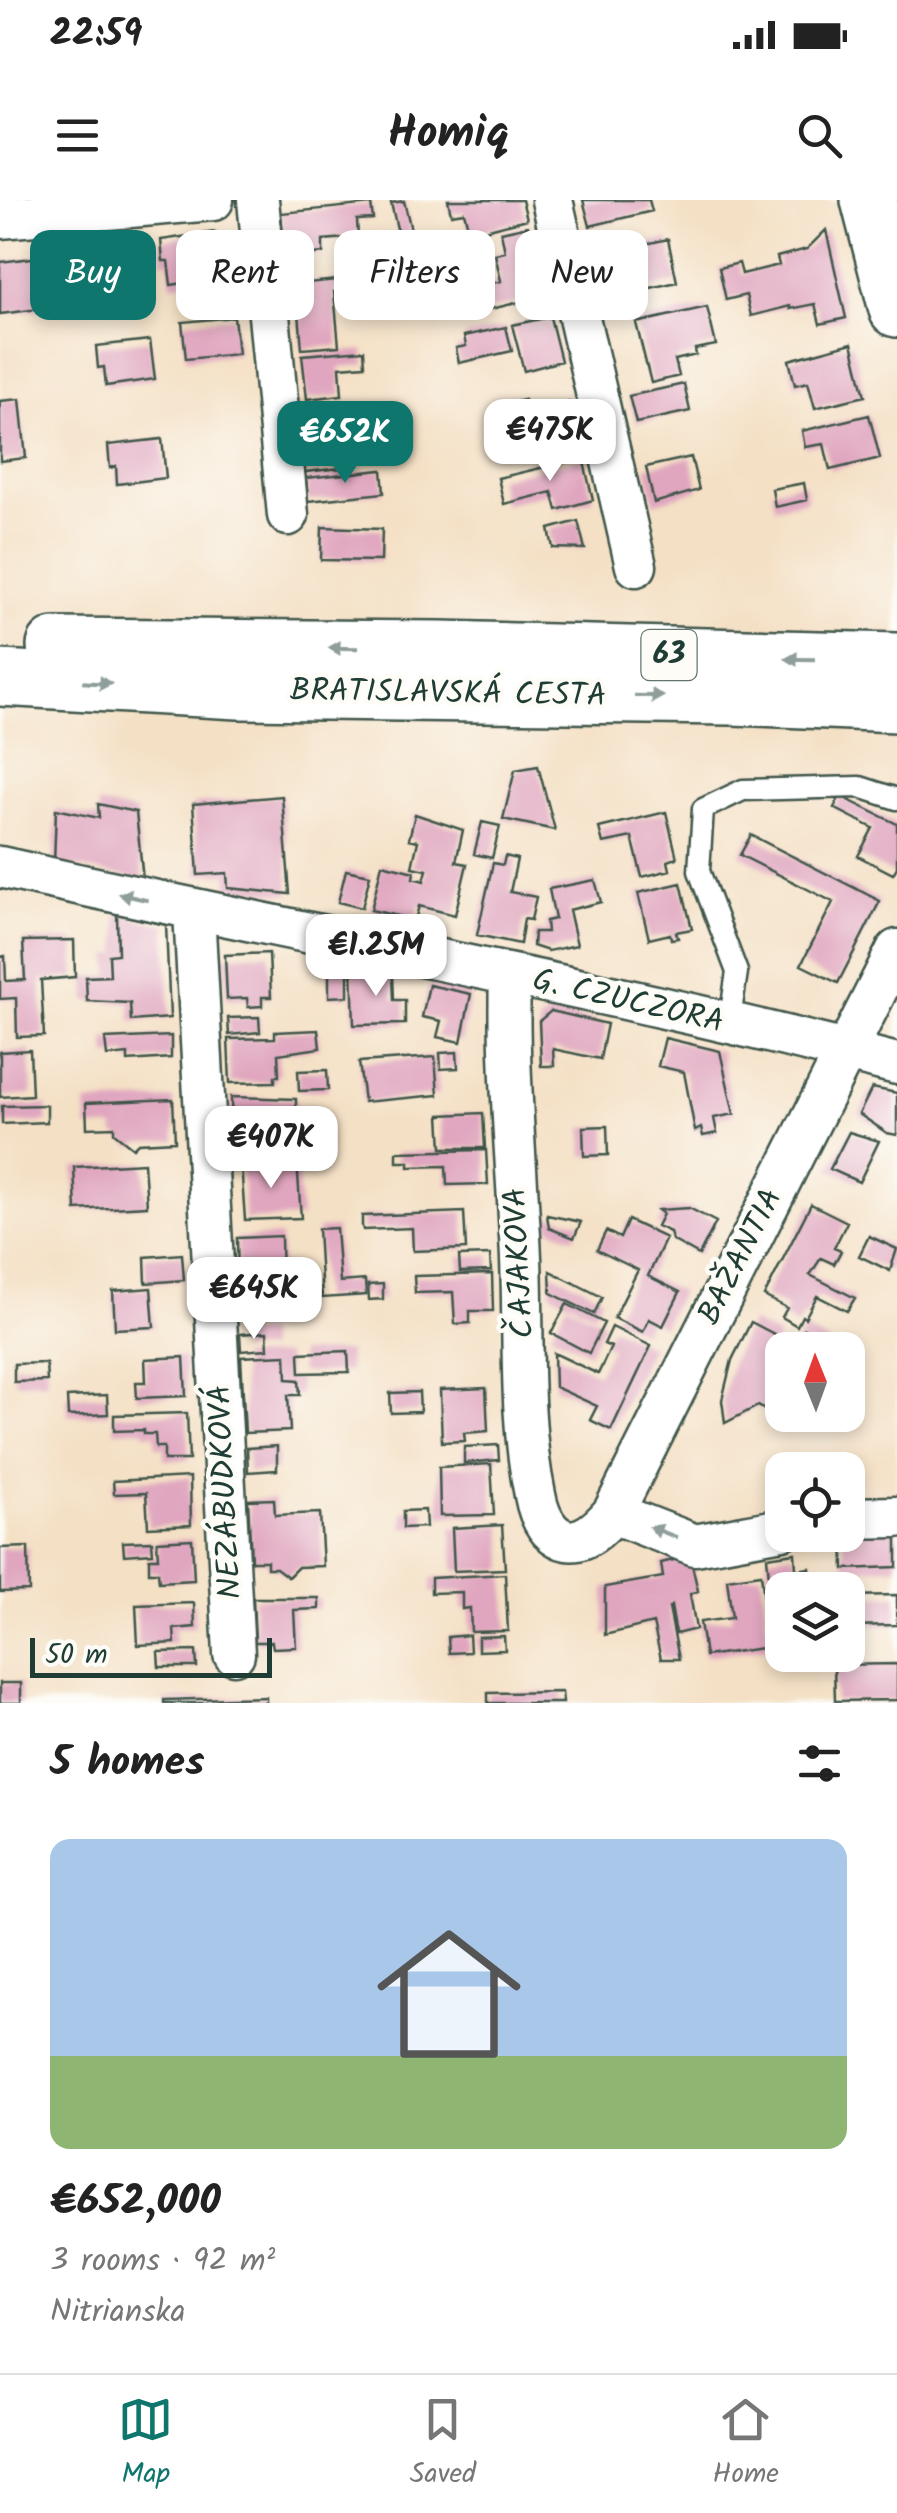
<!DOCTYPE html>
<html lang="en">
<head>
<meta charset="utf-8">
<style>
	:root { --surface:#fff; --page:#f6f6f6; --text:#222; --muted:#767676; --line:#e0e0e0; --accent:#0f766e }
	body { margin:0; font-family:Kalam,sans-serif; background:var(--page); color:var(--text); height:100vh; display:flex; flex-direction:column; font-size:38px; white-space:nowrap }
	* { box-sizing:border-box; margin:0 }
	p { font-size:32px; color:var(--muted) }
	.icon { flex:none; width:55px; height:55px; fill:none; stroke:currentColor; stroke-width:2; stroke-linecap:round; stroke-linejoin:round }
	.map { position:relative; height:1503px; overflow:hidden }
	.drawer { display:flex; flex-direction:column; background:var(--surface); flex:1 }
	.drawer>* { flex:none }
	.guide { position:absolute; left:30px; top:30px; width:838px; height:90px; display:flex; gap:20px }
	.needle { width:65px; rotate:359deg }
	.fabs { position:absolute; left:765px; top:1132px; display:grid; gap:20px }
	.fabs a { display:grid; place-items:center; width:100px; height:100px; border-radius:20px; background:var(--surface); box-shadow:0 5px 15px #0003; font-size:50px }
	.scale { position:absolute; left:30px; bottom:25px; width:242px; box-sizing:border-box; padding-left:10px; border:5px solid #1f3d34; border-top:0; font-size:28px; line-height:35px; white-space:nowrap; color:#1f3d34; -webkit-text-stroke:8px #fdfcf7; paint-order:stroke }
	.price { position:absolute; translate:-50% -85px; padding:0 22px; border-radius:20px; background:#fff; color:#222; font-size:32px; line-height:65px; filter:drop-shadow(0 2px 5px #0008) }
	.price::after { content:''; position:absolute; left:50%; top:60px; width:30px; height:22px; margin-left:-15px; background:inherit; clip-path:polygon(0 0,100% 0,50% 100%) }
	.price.active { background:var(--accent); color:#fff }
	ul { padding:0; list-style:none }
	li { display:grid; align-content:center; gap:20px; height:530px; padding:0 50px }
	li+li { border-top:2px solid var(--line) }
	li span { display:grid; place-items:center; height:310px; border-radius:20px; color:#555 }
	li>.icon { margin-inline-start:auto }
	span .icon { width:180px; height:180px; fill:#fffc; stroke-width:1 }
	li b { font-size:42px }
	h2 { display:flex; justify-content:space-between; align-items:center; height:120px; padding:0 50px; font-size:42px }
	.pill { padding:0 35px; border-radius:20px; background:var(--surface); box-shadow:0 5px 15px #0003; font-size:35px; line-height:90px }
	.pill.active { background:var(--accent); color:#fff }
	.status { display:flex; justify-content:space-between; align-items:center; height:70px; padding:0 50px; background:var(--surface); direction:ltr }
	.status svg { height:28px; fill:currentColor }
	header { display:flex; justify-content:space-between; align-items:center; height:130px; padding:0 50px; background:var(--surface); font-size:45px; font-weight:800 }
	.dock { display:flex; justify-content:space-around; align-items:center; height:140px; border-top:2px solid var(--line); background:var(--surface); font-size:28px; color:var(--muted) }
	.dock a { display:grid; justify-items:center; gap:5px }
	.dock .active { color:var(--accent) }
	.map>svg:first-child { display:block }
	.building { fill:#e0a6bf }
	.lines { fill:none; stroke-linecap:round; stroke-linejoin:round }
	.service-casing { stroke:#3f554a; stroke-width:25 }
	.minor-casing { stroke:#3f554a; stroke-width:45 }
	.secondary-casing { stroke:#3f554a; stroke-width:60 }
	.primary-casing { stroke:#3f554a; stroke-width:60 }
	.service { stroke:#fff; stroke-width:20 }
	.minor { stroke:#fff; stroke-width:40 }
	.secondary { stroke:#fff; stroke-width:55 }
	.primary { stroke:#fff; stroke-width:55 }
	.oneway { fill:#8f9e9a }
	.labels { text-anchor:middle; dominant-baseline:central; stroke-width:9; stroke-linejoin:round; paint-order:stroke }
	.shield { fill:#fdfcf7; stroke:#62766e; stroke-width:2.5 }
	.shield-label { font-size:30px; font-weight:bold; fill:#1f3d34 }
	.street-label { font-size:32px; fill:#1f3d34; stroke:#fdfcf7 }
</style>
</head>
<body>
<div class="status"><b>22:59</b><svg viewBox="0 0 49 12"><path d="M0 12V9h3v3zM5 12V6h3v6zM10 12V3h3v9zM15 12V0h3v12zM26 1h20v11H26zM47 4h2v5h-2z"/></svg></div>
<header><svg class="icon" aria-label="menu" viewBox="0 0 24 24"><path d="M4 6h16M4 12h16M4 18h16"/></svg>Homiq<svg class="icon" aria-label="search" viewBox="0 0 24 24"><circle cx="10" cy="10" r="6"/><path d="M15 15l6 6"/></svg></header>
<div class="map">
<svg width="897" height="1503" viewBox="0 0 897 1503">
	<rect width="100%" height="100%" fill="#fdfcf7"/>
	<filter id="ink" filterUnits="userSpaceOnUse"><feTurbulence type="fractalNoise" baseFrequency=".01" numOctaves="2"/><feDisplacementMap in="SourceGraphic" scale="20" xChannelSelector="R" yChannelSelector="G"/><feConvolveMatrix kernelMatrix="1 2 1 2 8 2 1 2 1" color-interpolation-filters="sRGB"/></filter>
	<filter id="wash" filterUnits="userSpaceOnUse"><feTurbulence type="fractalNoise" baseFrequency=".0048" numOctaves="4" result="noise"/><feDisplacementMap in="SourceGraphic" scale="40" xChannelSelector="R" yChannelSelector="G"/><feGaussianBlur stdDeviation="2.25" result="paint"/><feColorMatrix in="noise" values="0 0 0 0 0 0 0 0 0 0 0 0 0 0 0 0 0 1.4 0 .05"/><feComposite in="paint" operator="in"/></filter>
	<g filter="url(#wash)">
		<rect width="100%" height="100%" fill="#f4e0c5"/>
		<g id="blocks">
			<path class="building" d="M448,0h74l5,19 -57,15 -6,-22 -13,2z
				M583,0h66l3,11 -62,15z
				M404,1l8,33 -13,3 -8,-34z
				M371,4l2,15 -16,1 1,17 -35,3v13l-38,4 -4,-44z
				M528,26l17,70 -66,16 -5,-25 27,-6 -6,-27 10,-2 -4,-20z
				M826,30l20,88 -26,6 -5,-20 -25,5v-3l-39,10 -5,-21 -20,5 -7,-32 20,-5 3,11 37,-9 -2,-8 30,-8z
				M215,32l5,39 -37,5 1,7 -13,2 -3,-24h-5l-2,-21z
				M617,33l3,13 -25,6 -3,-14z
				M668,39l9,43 -71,16 -10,-43z
				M40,57l7,51 -47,6v-52z
				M356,78l1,12 -23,2 5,54 -37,3 -4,-49 -9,1 -2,-16z
				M707,107l9,38 -21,4 1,6 -21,5 4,16 -28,7 -15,-60z
				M234,117l4,37 -52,5 -4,-37z
				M550,117l11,44 -37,10 -12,-46z
				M506,127l6,24 -53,12 -3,-15 10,-2 -2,-10z
				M150,140l5,39 -49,7 -2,-19 -6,1 -2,-22z
				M852,143l13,53 -50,12 -7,-26 -13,3 -6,-25z
				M364,150l1,15 -25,2 2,28 -35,4 -5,-44z
				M684,184l6,27 -54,12 -7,-27z
				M20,199l6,59 -26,3v-60z
				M524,200l4,19 -23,5 -5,-18z
				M569,202l11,44 -40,9 -9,-44z
				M328,209l2,17 53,-5 2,14 -32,3 1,16 -13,1 1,13 -37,4 -6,-60z
				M869,215l11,43 -50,12 -6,-26 -19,3 -3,-16z
				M162,239l4,39 -49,6 -1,-18 -6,2 -2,-23z
				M691,257l8,33 -45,13 -8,-36z
				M583,258l10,42 -36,10 -5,-18 -48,12 -6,-26z
				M382,270l2,23 -76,8 -2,-23z
				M804,283l3,17 -32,7 -3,-18z
				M578,321l7,28 -32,-1 -4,-19z
				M322,327l60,2 -1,32 -60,-1z
				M538,566l17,64 -52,-11 12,-49z
				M282,596l8,98 -62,-6 -1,-15 -29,2 -5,-71z
				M840,596l57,28v43l-4,7 -35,-18 15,-28 -39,-20z
				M98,604l38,8 7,68 -89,-17 2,-54 43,9z
				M666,612l11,46 -9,3 2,9 -28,7 -10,-40 -29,6 -4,-15z
				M415,614l48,16 -7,32 11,2 -12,51 -36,-9 -4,14 -44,-10 11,-46 32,8 -1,6 11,3 3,-11 -15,-3 6,-26 -9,-2z
				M482,622l18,4 -8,32 -18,-4z
				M751,635l129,66 -42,82 -37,-18 32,-63 -93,-47z
				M505,656l12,3 -7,33 26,5 -5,23 -7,-1 -4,25 -43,-9 16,-72 10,2z
				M346,670l24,5 -8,33 -24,-6z
				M595,680l6,22 -32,8 8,35 -29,6 -15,-5 1,-14h13l-1,-11 9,-2 -6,-30z
				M681,683l11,46 -16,3 2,6 -7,1 -1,-5 -21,5 -11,-46z
				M117,714l49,11 4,93 -39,3 -1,-18 -43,-2 -1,-24 24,-1 -1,-21 9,-1z
				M74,740l1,37 -34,3 3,56 -27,1 -1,-39 -16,1v-42l5,-1 1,25 19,-1 -2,-39z
				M269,753l2,44h-9v9l-14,1 -1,-9 -20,1 -2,-44z
				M329,761l19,4v31l-19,1z
				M352,767l41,9 1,24h11v24l-51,1z
				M429,785l42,9 -10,48 -24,-5 4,-16 -19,-4z
				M551,811l56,13 -7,35 -47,-10 1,17h-13l-2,-45z
				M259,817l1,15 -31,3 -1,-17z
				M318,830l2,18 -42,6 1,22h-4v6l-45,1 -2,-44 47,-1v-6z
				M171,836v22l-43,3v-7l-21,2 -2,-17z
				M665,838l55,13 14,63 -20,4 3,15 -14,3 -2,-8 -6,3 -11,-59 -26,-6z
				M30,850l2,45 -32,2v-45z
				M457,852l1,16 -17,1 -1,-16z
				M435,857l3,38 -74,7 -5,-40z
				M327,870l1,20 -29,1 -1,-20z
				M872,888l25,5v42l-10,-2 -28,-19z
				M231,897l65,2v30l-64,1z
				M173,899l2,42 -37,2 -5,5 -19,-15v-6l-27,1 -1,-25z
				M47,905v17l-45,2v-18z
				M483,913l2,35h-43l-2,-33z
				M607,926l1,29 -24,1 -1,-29z
				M849,932l30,9 -20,41 -29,-13z
				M486,950l2,34 -41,1 -1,-19 -37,1v-5h-12v-10z
				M297,961l4,57 -56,2 -4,-57z
				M144,963l3,43 -71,4 -2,-43z
				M811,1004l36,18 -13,26 7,3 -7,13 -13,-6 -11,17 45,23 -8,13 -30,-15 -12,22 -3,-2 -5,10 -15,-9 5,-9 -23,-12z
				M689,1008l27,14 -17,33 -27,-15 -2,-8 -13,-6 6,-12 -5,-4z
				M464,1012l2,37 -53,2 -1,-23 -49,2 -1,-4v-10z
				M547,1015l34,7 -7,16 -25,-10z
				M628,1020l38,18 -18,38 32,16 -17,34 -14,-7 -6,13 -29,-14 24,-48 -41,-20 9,-19 14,7z
				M336,1028l4,54 25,-2 1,15 -44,3 -4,-69z
				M281,1036l1,53 -20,1 -1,-9h-23l-1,-43z
				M869,1036l28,13 -7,22 -31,-15z
				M182,1054l2,26 -38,3 -1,-26z
				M490,1055l1,16 -31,1 -1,-16z
				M550,1071l52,26 -8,17 -43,-21z
				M492,1074l1,37h-23v12l-15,1 -2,-32 -38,1 -1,-17z
				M383,1084v15l-14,1 -1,-15z
				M151,1088l3,39 -39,2 -2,-38z
				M567,1104l37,19 -15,30 -38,-20z
				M751,1122l27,14 -3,7 15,7h-8v65h26l-13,13 -37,-22 -33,17 -3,-23 10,-40z
				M612,1127l39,19 -40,84 -21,-10 7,-14 -42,-19 -1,-34 44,21 13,-27 -7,-3z
				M804,1129l25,13 -4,8h-19l-11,-4z
				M267,1132l1,17 -27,2 -1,-17z
				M348,1151l1,21 -49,1 -1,-20z
				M286,1155l1,24 12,1 1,15h-12l2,36 -45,2 -4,-76z
				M184,1157l2,39 -49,2 -1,-16h10l-1,-23z
				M46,1163l1,18 -33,1v-18z
				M486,1188l2,43 -24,2 1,8 -23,1 -2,-52z
				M419,1192l1,20 -29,1 -1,-20z
				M107,1195l1,19 -40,2 -1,-19z
				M187,1213l2,47h-25v-13h-8l-1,-13h-11v-4l-30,1v-16z
				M498,1245l1,15 -35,3v-16z
				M277,1246v24l-29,2 -1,-24z
				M491,1264l3,51 -54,1 -1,-49z
				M190,1277l1,48 -43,2 -2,-34 -32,1 -1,-13z
				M274,1299l1,16 45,-2 3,53 -25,1 -10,10 -12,-9h-9v-7h-16l-3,-61z
				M425,1310l1,17 -23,1v-17z
				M502,1325l3,44 -51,2 -2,-43z
				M897,1328v39l-53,2 -1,-34z
				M192,1339l2,41 -35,2 -1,-10h-9v-14h9l-1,-17z
				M152,1341l1,12 -29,2 -1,-13z
				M28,1347l1,44 -29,1v-44z
				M795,1353l1,17 14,-2 2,22h-30v6l-11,1 -4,-40z
				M690,1356l8,35 -8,3 6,35 -20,5 -5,-28 -2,2 10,51h-18l-8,-36 -48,12v-48l58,-10 -2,-14z
				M505,1374l3,57 -37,1 -1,-24 -8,1v-17l-31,1v-15z
				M761,1374l9,73 -65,9 -5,-34 32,-4 -5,-39z
				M897,1395v30l-49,1v-30z
				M253,1398h66v11l-25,1 2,37 -23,1 -1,-6h-17z
				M194,1403l1,24 -21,2 1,14 -37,2 -2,-40z
				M469,1435l1,17 -21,1 -1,-16z
				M504,1436l1,14 -27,1v-14z
				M196,1451l1,16h-38l-1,-15z
				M897,1464v36l-62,1 -1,-36z
				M0,1483h21v20h-21z
				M562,1492l1,11h-75v-10z
				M266,1497v6h-102v-3z"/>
		</g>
	</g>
	<g filter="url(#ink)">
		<use href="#blocks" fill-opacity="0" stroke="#3f554a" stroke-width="2.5"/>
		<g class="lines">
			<g class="service-casing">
				<path id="service" d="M729,825l8,-53 -38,-101 4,-62 40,-19 117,-3 37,12"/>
			</g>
			<g class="minor-casing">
				<path id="minor" d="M258,0l30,315
					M552,0l84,366
					M0,18l213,-18
					M0,667c298,67 601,120 897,197
					M194,711l40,743
					M510,775c-3,95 7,189 11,283 3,78 -2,161 14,237 2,11 7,26 15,35 23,24 47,2 63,-17l284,-563
					M613,1313l82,32 87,-16
					M848,1318l49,-1"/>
			</g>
			<g class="secondary-casing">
				<path id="secondary" d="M869,0l28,109"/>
			</g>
			<g class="primary-casing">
				<path id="primary" d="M55,446l386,3 456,12
					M0,478l239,13 494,6 164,7"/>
			</g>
			<use href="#service" class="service"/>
			<use href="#minor" class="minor"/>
			<use href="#secondary" class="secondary"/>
			<use href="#primary" class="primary"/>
		</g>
		<defs><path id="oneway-solid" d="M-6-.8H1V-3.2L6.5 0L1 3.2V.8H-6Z" transform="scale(2.5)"/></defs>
		<g class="oneway">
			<use href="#oneway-solid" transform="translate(343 448) rotate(-179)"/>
			<use href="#oneway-solid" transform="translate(800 459) rotate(-179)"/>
			<use href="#oneway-solid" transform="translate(97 483) rotate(3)"/>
			<use href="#oneway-solid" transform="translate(649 496) rotate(1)"/>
			<use href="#oneway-solid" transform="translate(133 697) rotate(-167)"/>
			<use href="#oneway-solid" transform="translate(663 1332) rotate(-159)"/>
		</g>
	</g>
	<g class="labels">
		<rect class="shield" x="641.5" y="430" width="55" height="50" rx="8"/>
		<g class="shield-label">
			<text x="669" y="455">63</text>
		</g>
		<g class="street-label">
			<text transform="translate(448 494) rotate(1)">BRATISLAVSKÁ CESTA</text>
			<text transform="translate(628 802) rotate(13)">G. CZUCZORA</text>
			<text transform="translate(741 1057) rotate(-63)">BAŽANTIA</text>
			<text transform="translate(520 1063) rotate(-93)">ČAJAKOVA</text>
			<text transform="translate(226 1292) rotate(-93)">NEZÁBUDKOVÁ</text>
		</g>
	</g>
</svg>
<div class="fabs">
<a><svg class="needle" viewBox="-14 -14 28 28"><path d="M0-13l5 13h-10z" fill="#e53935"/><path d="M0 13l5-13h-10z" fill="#767676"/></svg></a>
<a><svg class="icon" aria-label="locate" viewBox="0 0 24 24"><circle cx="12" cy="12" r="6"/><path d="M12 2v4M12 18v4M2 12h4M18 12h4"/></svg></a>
<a><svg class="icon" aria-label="layers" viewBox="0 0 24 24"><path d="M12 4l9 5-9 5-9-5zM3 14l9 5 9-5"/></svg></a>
</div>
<div class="scale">50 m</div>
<b class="price" style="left:550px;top:284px">€475K</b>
<b class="price active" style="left:345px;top:286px">€652K</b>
<b class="price" style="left:376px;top:799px">€1.25M</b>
<b class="price" style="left:271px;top:991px">€407K</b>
<b class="price" style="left:254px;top:1142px">€645K</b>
<div class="guide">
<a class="pill active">Buy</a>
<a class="pill">Rent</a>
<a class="pill">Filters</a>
<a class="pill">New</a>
</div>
</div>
<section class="drawer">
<h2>5 homes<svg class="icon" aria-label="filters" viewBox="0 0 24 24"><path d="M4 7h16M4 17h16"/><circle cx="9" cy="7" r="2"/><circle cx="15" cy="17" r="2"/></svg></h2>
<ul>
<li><span style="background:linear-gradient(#a9c7e8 70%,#8fb573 0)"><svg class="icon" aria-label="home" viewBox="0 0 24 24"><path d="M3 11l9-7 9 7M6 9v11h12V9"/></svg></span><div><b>€652,000</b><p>3 rooms · 92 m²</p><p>Nitrianska</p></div></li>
</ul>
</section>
<nav class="dock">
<a class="active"><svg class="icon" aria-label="map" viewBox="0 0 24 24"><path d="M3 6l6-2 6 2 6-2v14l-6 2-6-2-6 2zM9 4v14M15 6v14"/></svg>Map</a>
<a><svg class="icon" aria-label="saved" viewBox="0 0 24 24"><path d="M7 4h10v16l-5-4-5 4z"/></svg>Saved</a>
<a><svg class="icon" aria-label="home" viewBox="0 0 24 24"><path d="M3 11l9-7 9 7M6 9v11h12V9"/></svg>Home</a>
</nav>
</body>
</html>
